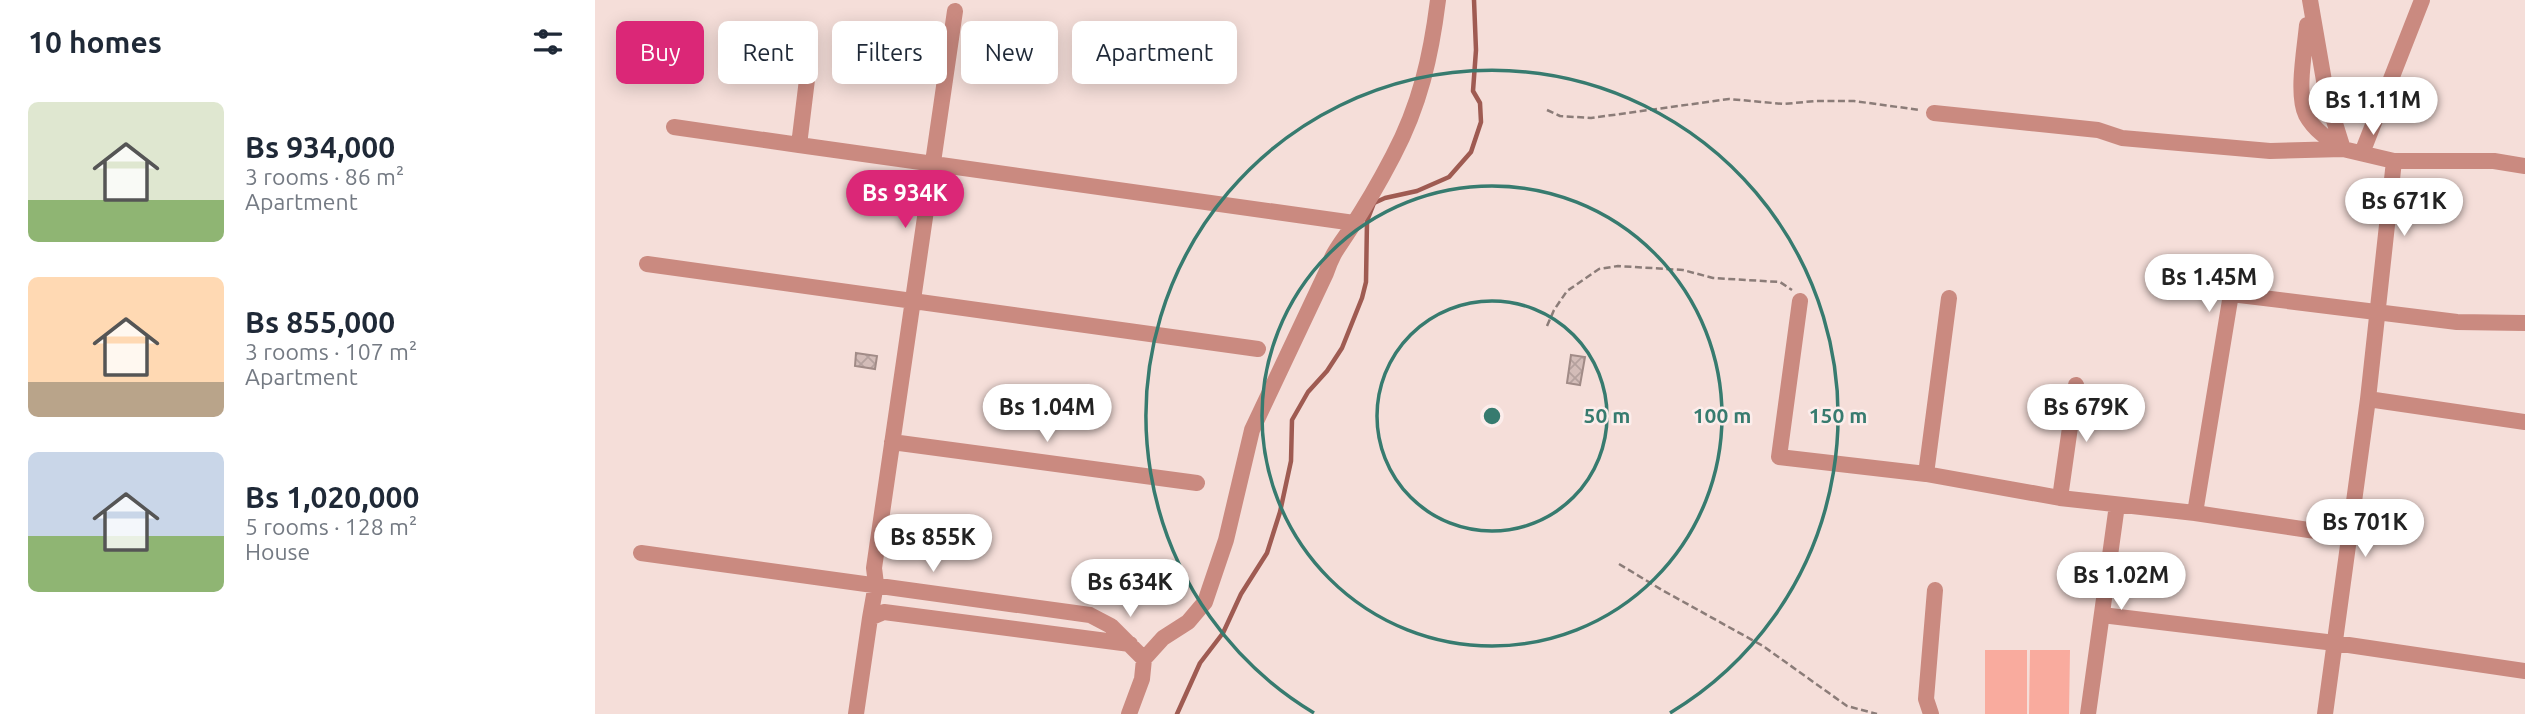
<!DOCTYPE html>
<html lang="en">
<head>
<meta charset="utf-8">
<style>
	:root { --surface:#fff; --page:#f2f2f3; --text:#1f2937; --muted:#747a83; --accent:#db2777 }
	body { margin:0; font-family:Ubuntu,sans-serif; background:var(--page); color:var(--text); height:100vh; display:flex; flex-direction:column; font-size:26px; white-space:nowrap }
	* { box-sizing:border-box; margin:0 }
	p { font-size:23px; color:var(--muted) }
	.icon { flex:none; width:38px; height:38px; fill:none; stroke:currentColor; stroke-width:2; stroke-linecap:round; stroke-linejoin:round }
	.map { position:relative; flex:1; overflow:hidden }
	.sheet { display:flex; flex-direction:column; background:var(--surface); width:595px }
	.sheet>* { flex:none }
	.guide { position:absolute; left:21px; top:21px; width:665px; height:63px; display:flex; gap:14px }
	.price { position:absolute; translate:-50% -60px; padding:0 16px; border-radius:24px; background:#fff; color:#222; font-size:23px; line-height:46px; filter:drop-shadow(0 2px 4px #0008) }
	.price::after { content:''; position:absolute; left:50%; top:42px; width:21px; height:16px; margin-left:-10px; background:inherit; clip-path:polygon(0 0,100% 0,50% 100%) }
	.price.active { background:var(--accent); color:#fff }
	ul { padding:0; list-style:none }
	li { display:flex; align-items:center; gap:21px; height:175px; padding:0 28px }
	li span { display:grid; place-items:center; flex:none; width:196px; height:140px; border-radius:10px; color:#555 }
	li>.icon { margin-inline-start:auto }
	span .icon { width:84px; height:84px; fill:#fffc; stroke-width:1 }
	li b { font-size:30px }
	h2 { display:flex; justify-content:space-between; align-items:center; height:84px; padding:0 28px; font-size:30px }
	.pill { padding:0 24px; border-radius:10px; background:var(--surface); box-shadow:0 4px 18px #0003; font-size:24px; line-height:63px }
	.pill.active { background:var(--accent); color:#fff }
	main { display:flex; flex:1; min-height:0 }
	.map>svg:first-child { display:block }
	.garden { fill:#f9ab9e }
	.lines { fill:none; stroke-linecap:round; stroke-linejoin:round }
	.stream { stroke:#9f5b52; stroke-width:4.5 }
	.building { fill:url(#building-cross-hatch); stroke:#a18b87; stroke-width:2 }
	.path { stroke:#8b7c78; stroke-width:2.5; stroke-dasharray:7 3.5; stroke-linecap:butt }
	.minor { stroke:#ca8a80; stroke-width:16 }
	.ring { fill:none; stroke:#377b6f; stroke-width:3.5 }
	.centre { fill:#377b6f; stroke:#fcedeb; stroke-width:3.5 }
	.ring-label { font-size:21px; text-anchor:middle; font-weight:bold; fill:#377b6f; stroke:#fcedeb; stroke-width:5; stroke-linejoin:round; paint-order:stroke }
</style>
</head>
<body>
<main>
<section class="sheet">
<h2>10 homes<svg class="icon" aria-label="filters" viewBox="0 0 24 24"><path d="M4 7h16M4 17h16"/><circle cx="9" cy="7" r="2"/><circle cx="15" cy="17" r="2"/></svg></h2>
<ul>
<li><span style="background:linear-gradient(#dfe7d0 70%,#8fb573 0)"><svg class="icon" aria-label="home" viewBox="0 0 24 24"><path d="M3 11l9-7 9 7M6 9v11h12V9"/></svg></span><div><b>Bs 934,000</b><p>3 rooms · 86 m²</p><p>Apartment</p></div></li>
<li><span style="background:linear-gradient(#ffd9b3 75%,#b9a48a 0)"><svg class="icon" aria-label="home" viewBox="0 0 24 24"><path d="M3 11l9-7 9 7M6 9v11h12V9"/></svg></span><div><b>Bs 855,000</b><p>3 rooms · 107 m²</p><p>Apartment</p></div></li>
<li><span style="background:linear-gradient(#c9d6e8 60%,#8fb573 0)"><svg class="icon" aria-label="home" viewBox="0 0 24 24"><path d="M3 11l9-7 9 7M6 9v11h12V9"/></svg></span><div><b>Bs 1,020,000</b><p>5 rooms · 128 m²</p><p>House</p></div></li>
</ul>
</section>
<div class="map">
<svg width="1930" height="714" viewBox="0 0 1930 714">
	<defs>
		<pattern id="building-cross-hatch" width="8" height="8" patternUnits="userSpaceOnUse" patternTransform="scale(1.75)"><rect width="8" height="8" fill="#d3bcb8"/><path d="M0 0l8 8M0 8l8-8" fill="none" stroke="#b5a19e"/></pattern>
	</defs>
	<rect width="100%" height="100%" fill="#f5ded9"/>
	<path class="garden" d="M1390,650h42v64h-42z
		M1435,650h40l-1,64h-40z"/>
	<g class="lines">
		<path class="stream" d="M582,714l23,-51 23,-30 18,-39 26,-41 13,-41 11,-51 1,-41 16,-28 19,-21 15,-23 20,-50 4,-16 1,-61 7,-18 11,-5 32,-7 32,-14 22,-25 10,-30 -1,-19 -7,-12 3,-41 -2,-50"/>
	</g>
	<path class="building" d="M261,353l21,3 -2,13 -20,-3z
		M976,355l14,2 -5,28 -13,-2z"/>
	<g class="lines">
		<path class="path" d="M952,110l13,6 31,2 138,-19 55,5 31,-3h39l66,9
			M952,326l7,-16 13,-19 32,-22 19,-3 65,4 30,8 67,4 12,8
			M1024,564l43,26 101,56 84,60 30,8"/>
		<path class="minor" d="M1715,0l17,98 16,51 51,12h100l31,5
			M1712,25c-2,23 -11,70 -1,90 8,15 23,25 37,34
			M214,63l-10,82 555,78
			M1339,113l164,17 24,8 148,13 73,-2
			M79,127l125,18
			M1767,153l60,-153
			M52,264l611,85
			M1205,301l-21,156 147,17 134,24 135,15 154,23
			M1773,399l157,23
			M297,442l305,41
			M1331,474l23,-176
			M1465,498l16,-113
			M1600,513l36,-219 226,28 68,1
			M46,553l449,62 21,11 33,33
			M1507,615l233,28 190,28
			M275,618l6,-34 -2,-16 81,-557
			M261,714l14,-96 14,-6 246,32
			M534,714l13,-35 2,-20 19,-21 25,-16 17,-20 21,-62 26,-110 74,-157c7,-21 12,-25 23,-42 16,-24 31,-50 44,-75 27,-51 38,-100 45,-156
			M1336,714l-5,-15 9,-109
			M1493,714l29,-209
			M1730,714l43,-315 26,-238"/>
	</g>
	<g class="ring">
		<circle cx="897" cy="416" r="115"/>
		<circle cx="897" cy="416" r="230"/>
		<path d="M719 713A346 346 0 1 1 1075 713"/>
	</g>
	<circle cx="897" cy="416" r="10" class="centre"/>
	<g class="ring-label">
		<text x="1012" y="423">50 m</text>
		<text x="1127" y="423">100 m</text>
		<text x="1243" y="423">150 m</text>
	</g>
</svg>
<b class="price" style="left:1778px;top:137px">Bs 1.11M</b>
<b class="price active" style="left:310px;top:230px">Bs 934K</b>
<b class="price" style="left:1809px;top:238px">Bs 671K</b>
<b class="price" style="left:1614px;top:314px">Bs 1.45M</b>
<b class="price" style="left:452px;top:444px">Bs 1.04M</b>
<b class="price" style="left:1491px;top:444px">Bs 679K</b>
<b class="price" style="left:1770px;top:559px">Bs 701K</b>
<b class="price" style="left:338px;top:574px">Bs 855K</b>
<b class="price" style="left:1526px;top:612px">Bs 1.02M</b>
<b class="price" style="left:535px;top:619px">Bs 634K</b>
<div class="guide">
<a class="pill active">Buy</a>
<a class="pill">Rent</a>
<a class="pill">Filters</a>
<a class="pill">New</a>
<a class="pill">Apartment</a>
</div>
</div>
</main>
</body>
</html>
